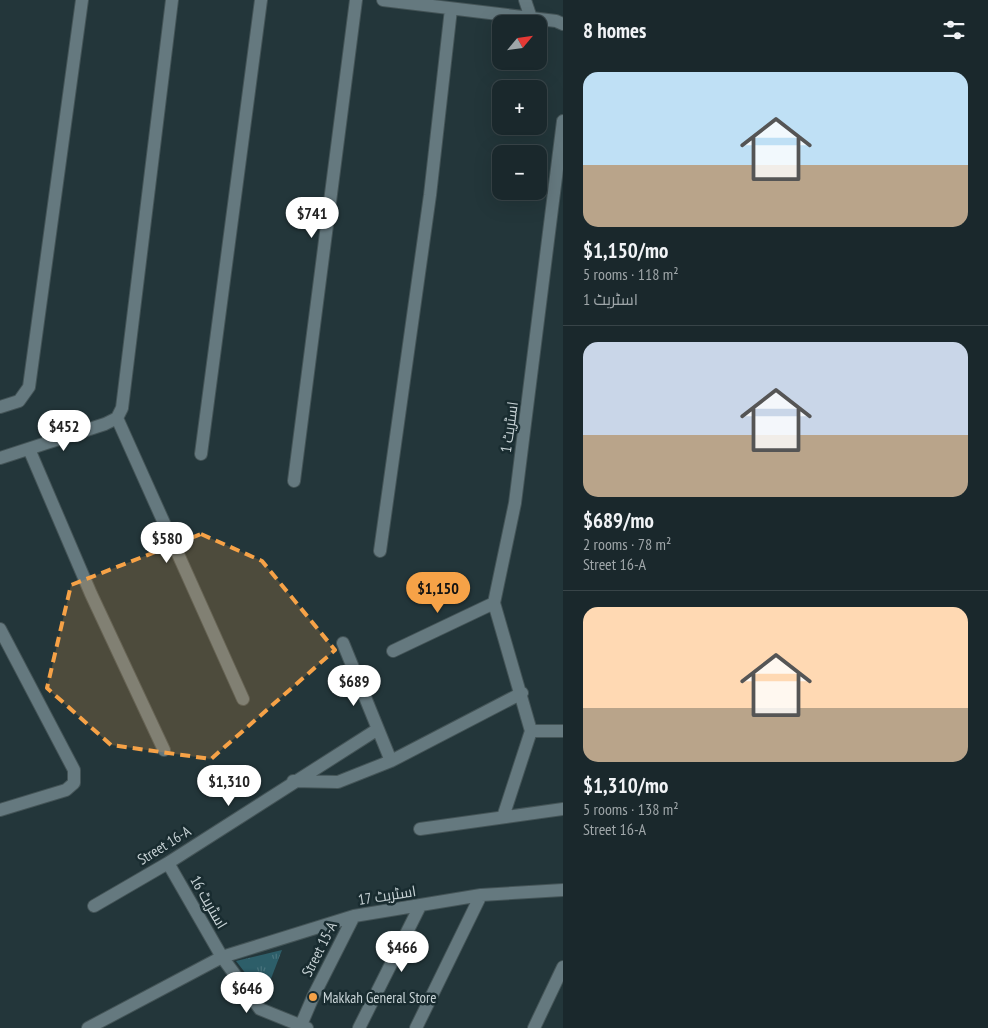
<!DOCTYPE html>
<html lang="en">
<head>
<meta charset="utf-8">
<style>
	:root { --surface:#1a282c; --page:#273438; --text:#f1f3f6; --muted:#9fa6a9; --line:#384448; --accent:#f6a247 }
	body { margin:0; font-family:"PT Sans Narrow",Cairo,sans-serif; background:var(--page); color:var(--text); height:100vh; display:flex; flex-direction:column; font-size:19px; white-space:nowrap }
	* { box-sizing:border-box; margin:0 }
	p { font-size:16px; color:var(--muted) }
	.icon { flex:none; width:28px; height:28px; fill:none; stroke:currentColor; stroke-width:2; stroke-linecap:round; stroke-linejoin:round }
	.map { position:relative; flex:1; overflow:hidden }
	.drawer { display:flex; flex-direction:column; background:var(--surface); width:425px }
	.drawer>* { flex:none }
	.needle { width:32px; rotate:61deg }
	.buttons { position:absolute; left:492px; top:15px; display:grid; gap:10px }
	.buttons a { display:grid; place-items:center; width:55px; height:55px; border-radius:10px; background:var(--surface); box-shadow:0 5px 20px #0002,0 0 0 1px var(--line); font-size:25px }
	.price { position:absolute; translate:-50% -42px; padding:0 11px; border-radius:18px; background:#fff; color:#222; font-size:16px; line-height:32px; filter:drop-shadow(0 1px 2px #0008) }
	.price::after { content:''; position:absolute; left:50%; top:30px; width:15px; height:11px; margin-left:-8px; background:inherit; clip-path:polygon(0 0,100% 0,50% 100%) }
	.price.selected { background:var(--accent); color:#111 }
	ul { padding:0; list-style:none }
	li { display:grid; align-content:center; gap:10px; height:265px; padding:0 20px }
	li+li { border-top:1px solid var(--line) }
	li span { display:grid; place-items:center; height:155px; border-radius:15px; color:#555 }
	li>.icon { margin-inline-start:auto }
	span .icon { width:90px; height:90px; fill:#fffc; stroke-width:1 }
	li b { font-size:21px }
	h2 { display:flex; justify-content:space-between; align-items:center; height:60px; padding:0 20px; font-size:21px }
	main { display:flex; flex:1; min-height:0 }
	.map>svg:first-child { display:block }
	.grass { fill:url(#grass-tufts) }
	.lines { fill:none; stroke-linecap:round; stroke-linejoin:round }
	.street-casing { stroke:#445457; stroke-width:14 }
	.street { stroke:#65797f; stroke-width:12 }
	.marked { fill:#f6a247; fill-opacity:0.2; stroke:#f6a247; stroke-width:4; stroke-dasharray:10 6; stroke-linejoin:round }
	.poi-dot { fill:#f6a247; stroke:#192c30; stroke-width:2 }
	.labels { text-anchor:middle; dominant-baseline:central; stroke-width:5; stroke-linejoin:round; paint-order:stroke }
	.street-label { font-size:15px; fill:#c8d3d6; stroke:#192c30 }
	.poi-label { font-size:15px; fill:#c8d3d6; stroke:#192c30; text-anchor:start }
</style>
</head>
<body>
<main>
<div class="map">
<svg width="563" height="1028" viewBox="0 0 563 1028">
	<defs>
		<pattern id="grass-tufts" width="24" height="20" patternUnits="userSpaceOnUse" patternTransform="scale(1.25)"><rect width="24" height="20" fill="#2d5e69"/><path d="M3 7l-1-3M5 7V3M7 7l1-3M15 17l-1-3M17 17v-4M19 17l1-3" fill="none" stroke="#4a747e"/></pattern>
	</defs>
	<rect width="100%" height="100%" fill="#23363a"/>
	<path class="grass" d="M282,950l-18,47 -28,-36z"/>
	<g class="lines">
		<g class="street-casing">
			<path id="street" d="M383,0l173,21 7,3
				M525,0l6,18
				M0,407l19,-6 10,-14 53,-387
				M117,418l126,281
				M29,449l62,145 73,156
				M201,454l60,-454
				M0,458l105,-34 12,-6 5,-10 50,-408
				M294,481l62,-481
				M380,551l50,-356 21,-186
				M0,629l74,141v13l-8,7 -66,20
				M343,643l48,118
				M393,651l101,-48
				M531,731l-37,-128 21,-100 48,-382
				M531,731h32
				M293,781l45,1 53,-21 131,-68
				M503,817l28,-86
				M420,829l143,-20
				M168,863l54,94 38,52 47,19
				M94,906l74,-43 210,-134
				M301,1025l12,-28 41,-81
				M88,1028l134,-71 132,-41 127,-21 82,-5
				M359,1028l61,-122
				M416,1028l65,-133
				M534,1028l29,-61"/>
		</g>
		<use href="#street" class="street"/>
	</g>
	<path class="marked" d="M201,534l61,27 73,89 -124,109 -100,-14 -64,-57 24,-103z"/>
	<circle class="poi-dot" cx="313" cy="997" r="5"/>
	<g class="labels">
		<g class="street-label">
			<text transform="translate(509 427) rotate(-82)">اسٹریٹ 1</text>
			<text transform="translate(164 845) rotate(-32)">Street 16-A</text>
			<text transform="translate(387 895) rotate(-9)">اسٹریٹ 17</text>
			<text transform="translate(209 902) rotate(60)">اسٹریٹ 16</text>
			<text transform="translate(319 949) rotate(-63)">Street 15-A</text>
		</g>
		<g class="poi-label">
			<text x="323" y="997">Makkah General Store</text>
		</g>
	</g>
</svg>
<div class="buttons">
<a><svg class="needle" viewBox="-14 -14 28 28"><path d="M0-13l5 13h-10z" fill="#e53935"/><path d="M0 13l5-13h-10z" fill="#9fa6a9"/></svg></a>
<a>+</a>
<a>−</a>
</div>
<b class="price" style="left:312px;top:239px">$741</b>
<b class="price" style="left:64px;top:452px">$452</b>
<b class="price" style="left:167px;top:564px">$580</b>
<b class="price selected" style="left:438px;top:614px">$1,150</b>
<b class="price" style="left:354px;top:707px">$689</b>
<b class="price" style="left:229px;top:807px">$1,310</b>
<b class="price" style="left:402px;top:973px">$466</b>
<b class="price" style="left:247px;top:1014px">$646</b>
</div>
<section class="drawer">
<h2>8 homes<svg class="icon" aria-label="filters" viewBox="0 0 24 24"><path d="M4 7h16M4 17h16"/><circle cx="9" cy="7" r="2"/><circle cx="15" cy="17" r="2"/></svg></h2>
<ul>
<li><span style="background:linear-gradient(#bfe0f5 60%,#b9a48a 0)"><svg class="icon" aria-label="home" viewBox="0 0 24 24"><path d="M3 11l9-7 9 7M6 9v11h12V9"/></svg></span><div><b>$1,150/mo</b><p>5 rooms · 118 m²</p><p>اسٹریٹ 1</p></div></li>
<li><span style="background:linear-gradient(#c9d6e8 60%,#b9a48a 0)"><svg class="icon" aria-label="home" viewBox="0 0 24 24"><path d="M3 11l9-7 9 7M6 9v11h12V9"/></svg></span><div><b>$689/mo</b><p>2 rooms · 78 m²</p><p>Street 16-A</p></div></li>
<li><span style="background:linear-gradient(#ffd9b3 65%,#b9a48a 0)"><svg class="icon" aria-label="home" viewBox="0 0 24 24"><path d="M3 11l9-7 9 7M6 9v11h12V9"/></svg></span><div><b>$1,310/mo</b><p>5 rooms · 138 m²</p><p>Street 16-A</p></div></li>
</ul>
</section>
</main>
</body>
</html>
